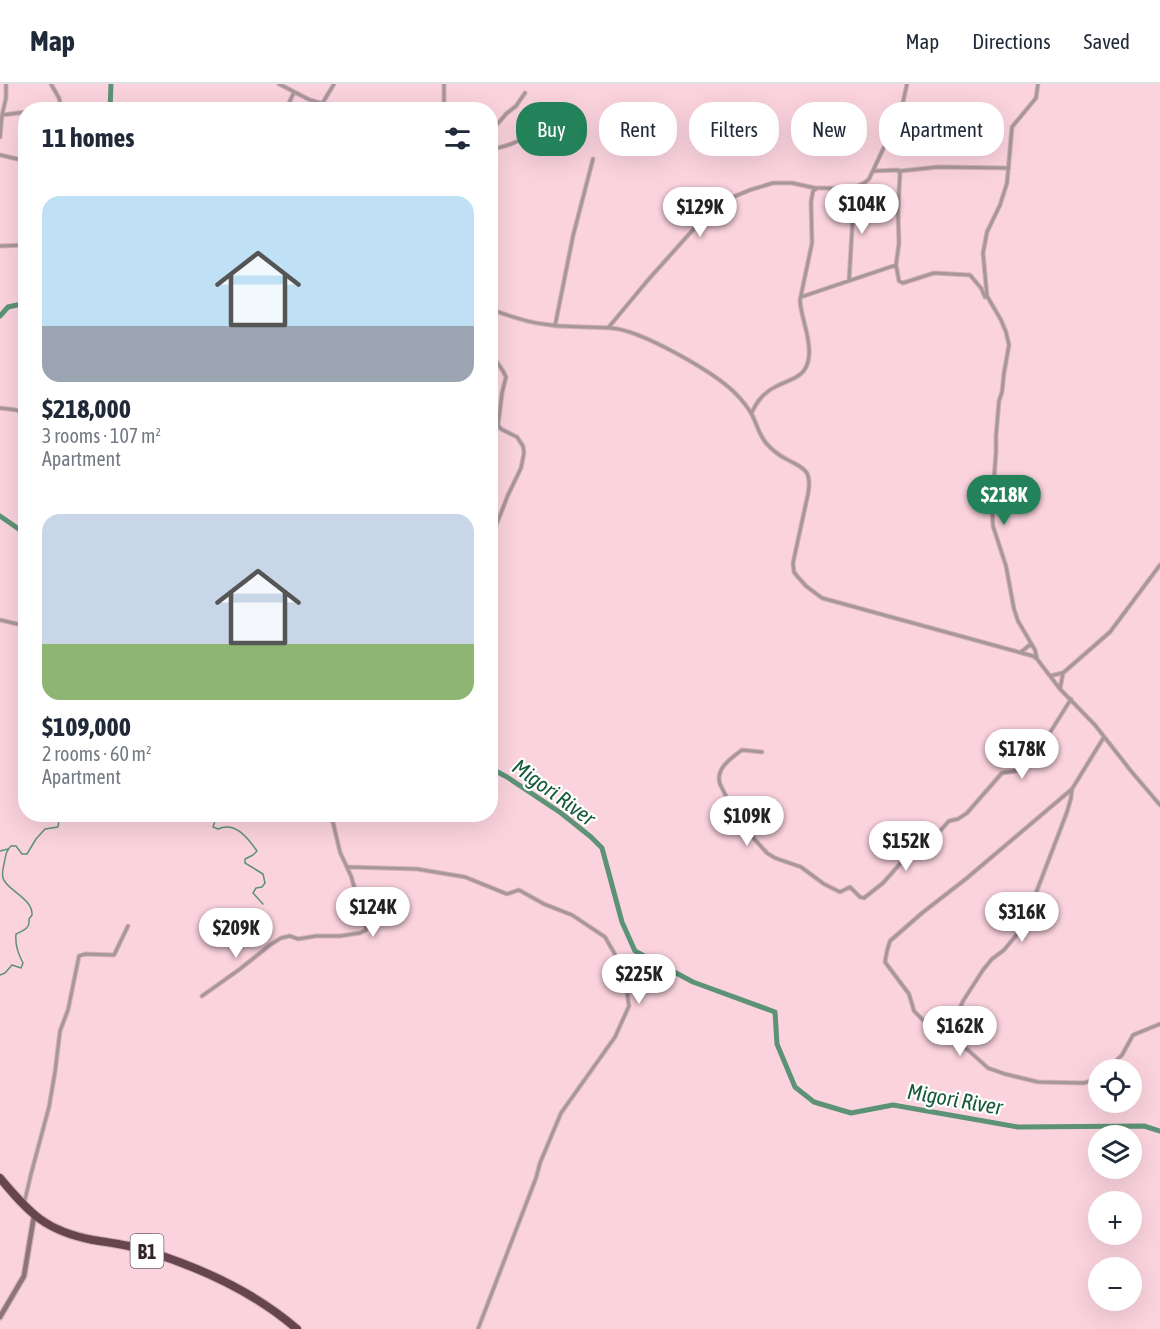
<!DOCTYPE html>
<html lang="en">
<head>
<meta charset="utf-8">
<style>
	:root { --surface:#fff; --page:#f2f2f3; --text:#1f2937; --muted:#747a83; --line:#e0e1e3; --accent:#23825a }
	body { margin:0; font-family:"Asap Condensed",sans-serif; background:var(--page); color:var(--text); height:100vh; display:flex; flex-direction:column; font-size:22px; white-space:nowrap }
	* { box-sizing:border-box; margin:0 }
	p { font-size:20px; color:var(--muted) }
	.icon { flex:none; width:33px; height:33px; fill:none; stroke:currentColor; stroke-width:2; stroke-linecap:round; stroke-linejoin:round }
	.map { position:relative; flex:1; overflow:hidden }
	.details { position:absolute; left:18px; top:18px; width:480px; height:720px; display:flex; flex-direction:column; background:var(--surface); border-radius:24px; box-shadow:0 6px 24px #0002 }
	.details>* { flex:none }
	.guide { position:absolute; left:516px; top:18px; width:554px; height:54px; display:flex; gap:12px }
	.buttons { position:absolute; left:1088px; top:975px; display:grid; gap:12px }
	.buttons a { display:grid; place-items:center; width:54px; height:54px; border-radius:50%; background:var(--surface); box-shadow:0 6px 24px #0002; font-size:30px }
	.price { position:absolute; translate:-50% -51px; padding:0 14px; border-radius:21px; background:#fff; color:#222; font-size:20px; line-height:39px; filter:drop-shadow(0 2px 3px #0008) }
	.price::after { content:''; position:absolute; left:50%; top:36px; width:18px; height:14px; margin-left:-9px; background:inherit; clip-path:polygon(0 0,100% 0,50% 100%) }
	.price.active { background:var(--accent); color:#fff }
	ul { padding:0; list-style:none }
	li { display:grid; align-content:center; gap:12px; height:318px; padding:0 24px }
	li span { display:grid; place-items:center; height:186px; border-radius:18px; color:#555 }
	li>.icon { margin-inline-start:auto }
	span .icon { width:108px; height:108px; fill:#fffc; stroke-width:1 }
	li b { font-size:26px }
	h2 { display:flex; justify-content:space-between; align-items:center; height:72px; padding:0 24px; font-size:26px }
	.tag { padding:0 21px; border-radius:24px; background:var(--surface); box-shadow:0 6px 24px #0002; font-size:21px; line-height:54px }
	.tag.active { background:var(--accent); color:#fff }
	header { display:flex; align-items:center; gap:36px; box-sizing:border-box; height:84px; padding:0 30px; background:var(--surface); border-bottom:2px solid var(--line) }
	header strong { font-size:28px }
	nav { display:flex; gap:33px; margin-inline-start:auto; font-size:21px }
	.map>svg:first-child { display:block }
	.lines { fill:none; stroke-linecap:round; stroke-linejoin:round }
	.stream { stroke:#5c9376; stroke-width:1.5 }
	.river { stroke:#5c9376; stroke-width:5 }
	.street-casing { stroke:#d3b0ba; stroke-width:5 }
	.secondary-casing { stroke:#d3b0ba; stroke-width:7 }
	.highway-casing { stroke:#d3b0ba; stroke-width:10 }
	.street { stroke:#a7979b; stroke-width:3 }
	.secondary { stroke:#8c747a; stroke-width:4.5 }
	.highway { stroke:#66454f; stroke-width:8 }
	.labels { text-anchor:middle; dominant-baseline:central; stroke-width:4.5; stroke-linejoin:round; paint-order:stroke }
	.shield { fill:#fff; stroke:#71666a; stroke-width:1.5 }
	.shield-label { font-size:20px; font-weight:bold; fill:#34252a }
	.water-label { font-size:22px; font-style:italic; fill:#165a3d; stroke:#fff }
</style>
</head>
<body>
<header>
<strong>Map</strong>
<nav><a>Map</a><a>Directions</a><a>Saved</a></nav>
</header>
<div class="map">
<svg width="1160" height="1245" viewBox="0 0 1160 1245">
	<rect width="100%" height="100%" fill="#fbd3de"/>
	<g class="lines">
		<path class="stream" d="M215,730l1,4 -3,9 5,2c17,-8 30,9 39,22l-4,4 -8,4v4l18,11 2,9 -3,4 -6,1 -3,5 10,11
			M0,767l8,-2
			M0,891l5,-2 7,-8 9,3 2,-5c-5,-10 -8,-18 -7,-29 8,-4 14,-5 13,-15l3,-4c1,-17 -26,-25 -29,-37 -1,-4 0,-10 1,-14 2,-8 1,-12 7,-18h5l6,8h5l9,-15 9,-10 13,-2 1,-7v-6"/>
		<path class="river" d="M110,26l1,-26
			M0,232l8,-9 18,-4
			M0,432l26,18
			M490,684l17,9 54,36 30,24 11,11 20,74 13,29 58,31 82,30 2,32 18,43 19,15 37,11 42,-8 125,22 126,-1 16,5"/>
		<g class="street-casing">
			<path id="street" d="M51,0l8,14 3,12
				M279,0l31,16 35,10
				M322,20l12,-20
				M286,26l8,-18
				M442,26l2,-6v-20
				M2,31l24,-3
				M490,49l16,-19 10,-8 9,-13
				M0,53l2,-22 4,-17v-14
				M490,65c13,-1 35,-9 45,-18 4,-3 7,-7 10,-11
				M0,71l26,6
				M873,87l25,-1 2,3 -2,38 1,32 -3,22
				M900,87l38,-4 71,1
				M0,162l26,-1
				M849,197l4,-67 4,-26
				M801,213l95,-32 3,16 4,2 31,-10 36,2 11,13 4,9
				M490,225c17,6 35,13 53,15 23,4 45,2 68,4 30,2 103,44 124,65 6,6 13,14 17,22 5,9 7,20 14,28 6,7 14,13 22,17 18,9 24,12 20,34l-15,69 1,9 3,4 9,10 16,12 211,58 4,3 23,30 35,36 36,46 29,34
				M555,242l18,-90 20,-77
				M608,244l40,-48 68,-76 34,-14 23,-7h19l23,5
				M490,268l13,19 3,6 -4,16 -4,32 3,4 16,8 6,9 1,7 -3,15 -13,27 -18,46
				M0,324l16,2 10,4
				M752,328c5,-11 14,-21 25,-26 16,-8 30,-9 32,-30 2,-19 -8,-37 -9,-56l12,-57 -1,-41 2,-11 4,-3c18,-1 38,5 52,-9l32,-68 6,-27
				M0,536l26,6
				M1021,568l10,-8
				M1037,575l-2,-9 -17,-29 -4,-12 -8,-43 -13,-40 -1,-19 4,-55v-16l3,-35 3,-9 2,-19 5,-28 -3,-13 -5,-12 -14,-24 -4,-43 4,-21 13,-27 7,-22 5,-56 24,-29 2,-14
				M1050,592l12,-3
				M1060,605l3,-16 47,-41 50,-67
				M762,668l-20,-2c-11,8 -27,19 -22,34l15,30 13,18 19,21 8,5 26,9 23,17 16,8 10,-5 10,10 4,1 19,-15 32,-36 5,-4 11,-2 18,-20 9,-2 9,-6 35,-40 14,-2 9,-7 21,-25 25,-40
				M1072,705l32,-52
				M348,783l69,2 48,8 42,17 12,-4 25,14 28,11 33,22 19,33 5,36 -14,31 -54,76 -21,50 -4,15 -58,151
				M202,912l38,-27 30,-24 11,-7 9,-2 8,3 18,-3h24l20,-3 6,-3v-3l-15,-51 -11,-24 -9,-38
				M942,951l16,-23 5,-11 20,-31 9,-11 12,-9 24,-29 3,-15 36,-94 4,-14 1,-9 -105,89 -45,35 -32,28 -3,10 -2,11 24,32 5,17 16,16 38,23 20,18 17,6 33,8 46,1 6,-2 8,-8
				M1106,986l16,-15 11,-20 27,-11
				M24,1120l7,-30 18,-67 6,-35 5,-41 8,-21 11,-54 6,-2 29,1 14,-29"/>
		</g>
		<g class="secondary-casing">
			<path id="secondary" d="M0,1233l24,-41 10,-60"/>
		</g>
		<g class="highway-casing">
			<path id="highway" d="M0,1094c30,36 46,53 93,62 18,3 37,5 54,11 55,17 106,40 150,78"/>
		</g>
		<use href="#street" class="street"/>
		<use href="#secondary" class="secondary"/>
		<use href="#highway" class="highway"/>
	</g>
	<g class="labels">
		<rect class="shield" x="130.5" y="1150" width="33" height="34" rx="4.5"/>
		<g class="shield-label">
			<text x="147" y="1167">B1</text>
		</g>
		<g class="water-label">
			<text transform="translate(554 708) rotate(36)">Migori River</text>
			<text transform="translate(955 1015) rotate(10)">Migori River</text>
		</g>
	</g>
</svg>
<div class="buttons">
<a><svg class="icon" aria-label="locate" viewBox="0 0 24 24"><circle cx="12" cy="12" r="6"/><path d="M12 2v4M12 18v4M2 12h4M18 12h4"/></svg></a>
<a><svg class="icon" aria-label="layers" viewBox="0 0 24 24"><path d="M12 4l9 5-9 5-9-5zM3 14l9 5 9-5"/></svg></a>
<a>+</a>
<a>−</a>
</div>
<b class="price" style="left:862px;top:151px">$104K</b>
<b class="price" style="left:700px;top:154px">$129K</b>
<b class="price active" style="left:1004px;top:442px">$218K</b>
<b class="price" style="left:1022px;top:696px">$178K</b>
<b class="price" style="left:747px;top:763px">$109K</b>
<b class="price" style="left:906px;top:788px">$152K</b>
<b class="price" style="left:373px;top:854px">$124K</b>
<b class="price" style="left:1022px;top:859px">$316K</b>
<b class="price" style="left:236px;top:875px">$209K</b>
<b class="price" style="left:639px;top:921px">$225K</b>
<b class="price" style="left:960px;top:973px">$162K</b>
<div class="guide">
<a class="tag active">Buy</a>
<a class="tag">Rent</a>
<a class="tag">Filters</a>
<a class="tag">New</a>
<a class="tag">Apartment</a>
</div>
<section class="details">
<h2>11 homes<svg class="icon" aria-label="filters" viewBox="0 0 24 24"><path d="M4 7h16M4 17h16"/><circle cx="9" cy="7" r="2"/><circle cx="15" cy="17" r="2"/></svg></h2>
<ul>
<li><span style="background:linear-gradient(#bfe0f5 70%,#9aa5b1 0)"><svg class="icon" aria-label="home" viewBox="0 0 24 24"><path d="M3 11l9-7 9 7M6 9v11h12V9"/></svg></span><div><b>$218,000</b><p>3 rooms · 107 m²</p><p>Apartment</p></div></li>
<li><span style="background:linear-gradient(#c9d6e8 70%,#8fb573 0)"><svg class="icon" aria-label="home" viewBox="0 0 24 24"><path d="M3 11l9-7 9 7M6 9v11h12V9"/></svg></span><div><b>$109,000</b><p>2 rooms · 60 m²</p><p>Apartment</p></div></li>
</ul>
</section>
</div>
</body>
</html>
